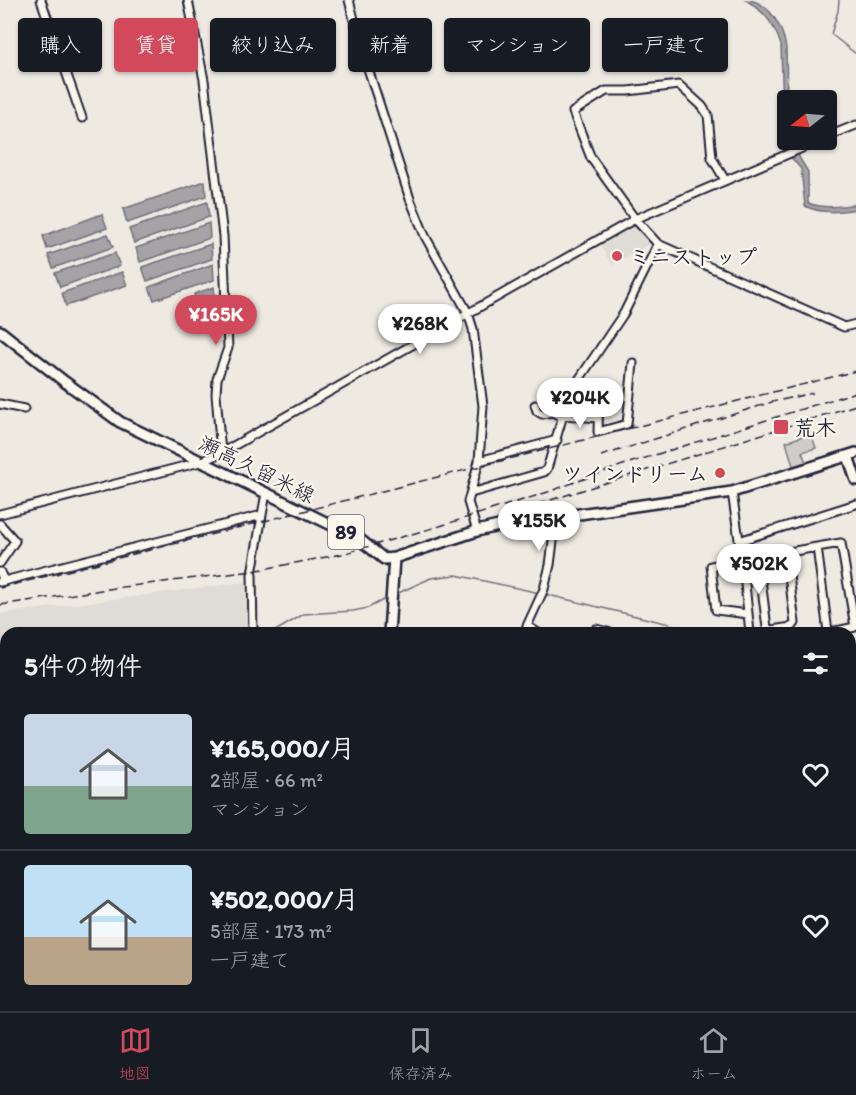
<!DOCTYPE html>
<html lang="ja">
<head>
<meta charset="utf-8">
<style>
	:root { --surface:#171b24; --page:#20242c; --text:#f1f3f6; --muted:#9ea1a6; --line:#363941; --accent:#d1495b }
	body { margin:0; font-family:Itim,"Klee One",sans-serif; background:var(--page); color:var(--text); height:100vh; display:flex; flex-direction:column; font-size:22px; white-space:nowrap }
	* { box-sizing:border-box; margin:0 }
	p { font-size:20px; color:var(--muted) }
	.icon { flex:none; width:33px; height:33px; fill:none; stroke:currentColor; stroke-width:2; stroke-linecap:round; stroke-linejoin:round }
	.map { position:relative; flex:1; overflow:hidden }
	.drawer { position:absolute; left:0px; top:627px; width:856px; height:384px; display:flex; flex-direction:column; background:var(--surface); border-radius:18px 18px 0 0; box-shadow:0 2px 4px #0004 }
	.drawer>* { flex:none }
	.hud { position:absolute; left:18px; top:18px; width:820px; height:54px; display:flex; gap:12px }
	.needle { width:39px; rotate:253deg }
	.controls { position:absolute; left:777px; top:90px; display:grid; gap:12px }
	.controls a { display:grid; place-items:center; width:60px; height:60px; border-radius:6px; background:var(--surface); box-shadow:0 2px 4px #0004; font-size:30px }
	.price { position:absolute; translate:-50% -51px; padding:0 14px; border-radius:21px; background:#fff; color:#222; font-size:20px; line-height:39px; filter:drop-shadow(0 2px 3px #0008) }
	.price::after { content:''; position:absolute; left:50%; top:36px; width:18px; height:14px; margin-left:-9px; background:inherit; clip-path:polygon(0 0,100% 0,50% 100%) }
	.price.active { background:var(--accent); color:#fff }
	ul { padding:0; list-style:none }
	li { display:flex; align-items:center; gap:18px; height:150px; padding:0 24px }
	li+li { border-top:2px solid var(--line) }
	li span { display:grid; place-items:center; flex:none; width:168px; height:120px; border-radius:6px; color:#555 }
	li>.icon { margin-inline-start:auto }
	span .icon { width:72px; height:72px; fill:#fffc; stroke-width:1 }
	li b { font-size:26px }
	h2 { display:flex; justify-content:space-between; align-items:center; height:72px; padding:0 24px; font-size:26px }
	.tag { padding:0 21px; border-radius:6px; background:var(--surface); box-shadow:0 2px 4px #0004; font-size:21px; line-height:54px }
	.tag.active { background:var(--accent); color:#fff }
	.menu { display:flex; justify-content:space-around; align-items:center; height:84px; border-top:2px solid var(--line); background:var(--surface); font-size:16px; color:var(--muted) }
	.menu a { display:grid; justify-items:center; gap:3px }
	.menu .active { color:var(--accent) }
	.map>svg:first-child { display:block }
	.built { fill:#dfdbd5 }
	.green { fill:#d0cdc9; stroke:#797882; stroke-width:1.5 }
	.water { fill:#a6a3a7; stroke:#716f7c; stroke-width:1.5 }
	.lines { fill:none; stroke-linecap:round; stroke-linejoin:round }
	.stream { stroke:#716f7c; stroke-width:1.5 }
	.river { stroke:#a6a3a7; stroke-width:10 }
	.minor-casing { stroke:#22223b; stroke-width:11 }
	.major-casing { stroke:#22223b; stroke-width:14 }
	.minor { stroke:#fbf7ec; stroke-width:7 }
	.major { stroke:#fbf7ec; stroke-width:9 }
	.rail { stroke:#22223b; stroke-width:1.5; stroke-dasharray:9 4.5; stroke-linecap:butt }
	.poi-dot { fill:#d1495b; stroke:#fbf7ec; stroke-width:2 }
	.labels { text-anchor:middle; dominant-baseline:central; stroke-width:4.5; stroke-linejoin:round; paint-order:stroke }
	.shield { fill:#fbf7ec; stroke:#636270; stroke-width:1.5 }
	.shield-label { font-size:20px; font-weight:bold; fill:#22223b }
	.poi-label { font-size:21px; font-weight:bold; fill:#22223b; stroke:#fbf7ec; text-anchor:start }
	.street-label { font-size:21px; fill:#22223b; stroke:#fbf7ec }
</style>
</head>
<body>
<div class="map">
<svg width="856" height="1011" viewBox="0 0 856 1011">
	<rect width="100%" height="100%" fill="#eeeae2"/>
	<filter id="ink" filterUnits="userSpaceOnUse"><feTurbulence type="fractalNoise" baseFrequency=".0167" numOctaves="2"/><feDisplacementMap in="SourceGraphic" scale="12" xChannelSelector="R" yChannelSelector="G"/><feConvolveMatrix kernelMatrix="1 2 1 2 8 2 1 2 1" color-interpolation-filters="sRGB"/></filter>
	<g filter="url(#ink)">
		<path class="built" d="M632,223l4,1 16,19 -40,22 -13,-22z
			M245,582l3,51h-242v66h-3l-3,-35v-50z"/>
		<path class="green" d="M811,433l5,15 -14,4 4,10 -13,4 -7,-24z"/>
		<path class="water" d="M746,0c23,0 37,28 40,48l2,92h5l7,19 8,13v31c15,6 32,4 48,1v5c-17,3 -35,5 -51,-3l-4,-37 -17,-20 -3,-104c-7,-21 -16,-33 -35,-45z
			M205,181l1,15 -79,27 -4,-14z
			M207,202l2,15 -75,26 -5,-14z
			M102,214l5,14 -60,21 -4,-13z
			M209,223l1,15 -70,24 -4,-14z
			M108,234l5,13 -60,21 -5,-13z
			M211,244l1,15 -65,22 -5,-14z
			M115,253l5,13 -60,21 -5,-14z
			M213,264l1,16 -60,20 -5,-13z
			M122,272l5,13 -61,21 -4,-13z
			M214,287l2,26 -19,-7 -3,-12z"/>
		<g class="lines">
			<path class="stream" d="M839,0l-1,11 -7,23 25,20
				M544,594l163,39
				M394,595l37,-17 25,-3 84,18
				M272,633l32,-19 49,-3 15,-3 19,-10
				M0,784l6,-3"/>
			<path class="river" d="M0,715l6,1
				M436,1005l3,6"/>
			<g class="minor-casing">
				<path id="minor" d="M41,0l41,118
					M188,0l16,80 19,156 5,112 -11,31 -1,15 5,59
					M349,0l13,50 48,149 15,37 43,77 5,16 10,77 -4,55 -11,41 9,29
					M826,137l30,-12
					M725,180l-13,-22 -4,-43 -6,-9 -23,-21 -51,6h-22l-33,21 18,46 44,61 23,25 186,83 12,-3
					M599,390l-1,42 29,-8 6,-61
					M0,404l24,5
					M535,405l2,6 5,3 10,-2 11,5
					M563,415l35,3
					M479,461l78,-21
					M732,492l12,82 6,59
					M471,493l73,-21 3,-3 16,-54 15,-34 46,-68 34,-69
					M0,514l200,-52 21,-9 414,-234 186,-79
					M0,524l15,17 -15,22
					M739,541l117,-37
					M817,547l24,-4 14,84 -14,3
					M0,572l4,9
					M744,574l44,-6 7,55 -3,4 -21,3 -4,-2 -7,-56
					M0,582l262,-67 4,-22
					M748,614l-32,-4 -5,-44 106,-19 11,85 13,-2v3
					M596,629l15,4
					M253,633l-1,-59 10,-59
					M538,633l-11,-7 17,-37 6,-24 6,-47
					M850,666l6,-2
					M850,741h6
					M850,829l6,1
					M850,880l6,-1
					M0,905l6,9
					M0,933h6
					M827,1005l2,6
					M619,1011l1,-6"/>
			</g>
			<g class="major-casing">
				<path id="major" d="M0,331l65,51 55,40 228,111 10,5 26,21 10,-1 83,-27 26,-6 229,-33 124,-39
					M848,456l8,24
					M389,633l5,-75
					M417,1005l1,6"/>
			</g>
			<use href="#minor" class="minor"/>
			<use href="#major" class="major"/>
			<path class="rail" d="M601,456l171,-54 41,-9
				M512,512l344,-107
				M0,588l856,-217
				M0,605l115,-17 138,-17 89,-17 98,-28 105,-33 78,-28 233,-73"/>
		</g>
	</g>
	<g class="poi-dot">
		<circle cx="617" cy="256" r="6"/>
		<rect x="773" y="419" width="16" height="16" rx="3"/>
		<circle cx="720" cy="473" r="6"/>
	</g>
	<g class="labels">
		<rect class="shield" x="328" y="515" width="36" height="34" rx="4.5"/>
		<g class="shield-label">
			<text x="346" y="532">89</text>
		</g>
		<g class="poi-label">
			<text x="629" y="256">ミニストップ</text>
			<text x="794" y="427">荒木</text>
			<text x="708" y="473" text-anchor="end">ツインドリーム</text>
		</g>
		<g class="street-label">
			<text transform="translate(257 469) rotate(26)">瀬高久留米線</text>
		</g>
	</g>
</svg>
<div class="controls">
<a><svg class="needle" viewBox="-14 -14 28 28"><path d="M0-13l5 13h-10z" fill="#e53935"/><path d="M0 13l5-13h-10z" fill="#9ea1a6"/></svg></a>
</div>
<b class="price active" style="left:216px;top:346px">¥165K</b>
<b class="price" style="left:420px;top:355px">¥268K</b>
<b class="price" style="left:580px;top:429px">¥204K</b>
<b class="price" style="left:539px;top:552px">¥155K</b>
<b class="price" style="left:759px;top:595px">¥502K</b>
<div class="hud">
<a class="tag">購入</a>
<a class="tag active">賃貸</a>
<a class="tag">絞り込み</a>
<a class="tag">新着</a>
<a class="tag">マンション</a>
<a class="tag">一戸建て</a>
</div>
<section class="drawer">
<h2>5件の物件<svg class="icon" aria-label="filters" viewBox="0 0 24 24"><path d="M4 7h16M4 17h16"/><circle cx="9" cy="7" r="2"/><circle cx="15" cy="17" r="2"/></svg></h2>
<ul>
<li><span style="background:linear-gradient(#c9d6e8 60%,#7fa58c 0)"><svg class="icon" aria-label="home" viewBox="0 0 24 24"><path d="M3 11l9-7 9 7M6 9v11h12V9"/></svg></span><div><b>¥165,000/月</b><p>2部屋 · 66 m²</p><p>マンション</p></div><svg class="icon" aria-label="heart" viewBox="0 0 24 24"><path d="M12 20l-8-8c-3-5 5-10 8-4 3-6 11-1 8 4z"/></svg></li>
<li><span style="background:linear-gradient(#bfe0f5 60%,#b9a48a 0)"><svg class="icon" aria-label="home" viewBox="0 0 24 24"><path d="M3 11l9-7 9 7M6 9v11h12V9"/></svg></span><div><b>¥502,000/月</b><p>5部屋 · 173 m²</p><p>一戸建て</p></div><svg class="icon" aria-label="heart" viewBox="0 0 24 24"><path d="M12 20l-8-8c-3-5 5-10 8-4 3-6 11-1 8 4z"/></svg></li>
</ul>
</section>
</div>
<nav class="menu">
<a class="active"><svg class="icon" aria-label="map" viewBox="0 0 24 24"><path d="M3 6l6-2 6 2 6-2v14l-6 2-6-2-6 2zM9 4v14M15 6v14"/></svg>地図</a>
<a><svg class="icon" aria-label="saved" viewBox="0 0 24 24"><path d="M7 4h10v16l-5-4-5 4z"/></svg>保存済み</a>
<a><svg class="icon" aria-label="home" viewBox="0 0 24 24"><path d="M3 11l9-7 9 7M6 9v11h12V9"/></svg>ホーム</a>
</nav>
</body>
</html>
